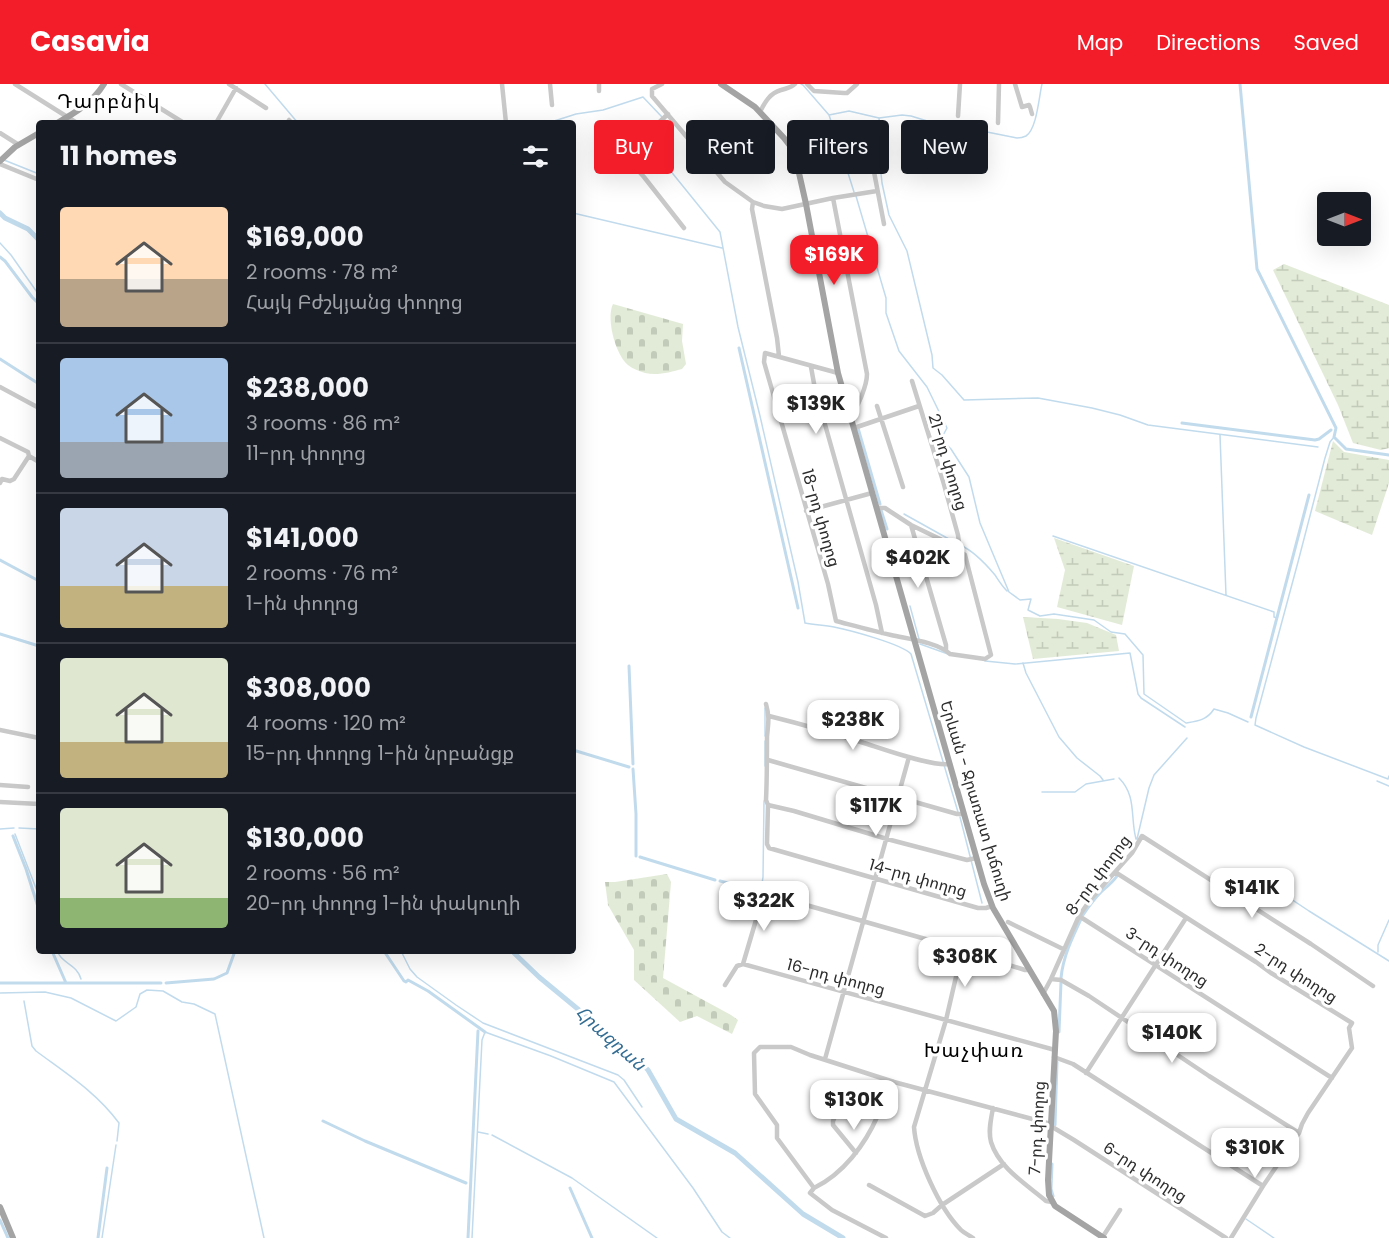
<!DOCTYPE html>
<html lang="en">
<head>
<meta charset="utf-8">
<style>
	:root { --surface:#171b24; --page:#242831; --text:#f1f3f6; --muted:#9ea1a6; --line:#363941; --accent:#f31d2a }
	body { margin:0; font-family:Poppins,"Noto Sans Armenian",sans-serif; background:var(--page); color:var(--text); height:100vh; display:flex; flex-direction:column; font-size:22px; white-space:nowrap }
	* { box-sizing:border-box; margin:0 }
	p { font-size:20px; color:var(--muted) }
	.icon { flex:none; width:33px; height:33px; fill:none; stroke:currentColor; stroke-width:2; stroke-linecap:round; stroke-linejoin:round }
	.map { position:relative; flex:1; overflow:hidden }
	.sheet { position:absolute; left:36px; top:36px; width:540px; height:834px; display:flex; flex-direction:column; background:var(--surface); border-radius:6px; box-shadow:0 6px 24px #0002 }
	.sheet>* { flex:none }
	.hud { position:absolute; left:594px; top:36px; width:570px; height:54px; display:flex; gap:12px }
	.needle { width:39px; rotate:90deg }
	.buttons { position:absolute; left:1317px; top:108px; display:grid; gap:12px }
	.buttons a { display:grid; place-items:center; width:54px; height:54px; border-radius:6px; background:var(--surface); box-shadow:0 6px 24px #0002; font-size:30px }
	.price { position:absolute; translate:-50% -51px; padding:0 14px; border-radius:12px; background:#fff; color:#222; font-size:20px; line-height:39px; filter:drop-shadow(0 2px 3px #0008) }
	.price::after { content:''; position:absolute; left:50%; top:36px; width:18px; height:14px; margin-left:-9px; background:inherit; clip-path:polygon(0 0,100% 0,50% 100%) }
	.price.on { background:var(--accent); color:#fff }
	ul { padding:0; list-style:none }
	li { display:flex; align-items:center; gap:18px; height:150px; padding:0 24px }
	li+li { border-top:2px solid var(--line) }
	li span { display:grid; place-items:center; flex:none; width:168px; height:120px; border-radius:6px; color:#555 }
	li>.icon { margin-inline-start:auto }
	span .icon { width:72px; height:72px; fill:#fffc; stroke-width:1 }
	li b { font-size:26px }
	h2 { display:flex; justify-content:space-between; align-items:center; height:72px; padding:0 24px; font-size:26px }
	.tag { padding:0 21px; border-radius:6px; background:var(--surface); box-shadow:0 6px 24px #0002; font-size:21px; line-height:54px }
	.tag.on { background:var(--accent); color:#fff }
	header { display:flex; align-items:center; gap:36px; box-sizing:border-box; height:84px; padding:0 30px; background:var(--accent); color:#fff }
	header strong { font-size:28px }
	nav { display:flex; gap:33px; margin-inline-start:auto; font-size:21px }
	.map>svg:first-child { display:block }
	.wetland { fill:url(#wetland-marsh) }
	.cemetery { fill:url(#cemetery-stones) }
	.lines { fill:none; stroke-linecap:round; stroke-linejoin:round }
	.stream { stroke:#c1dbed; stroke-width:1.5 }
	.canal { stroke:#c1dbed; stroke-width:3 }
	.river { stroke:#c1dbed; stroke-width:5 }
	.minor { stroke:#c9c9c9; stroke-width:4.5 }
	.major { stroke:#a4a4a4; stroke-width:6 }
	.labels { text-anchor:middle; dominant-baseline:central; stroke-width:6; stroke-linejoin:round; paint-order:stroke }
	.street-label { font-size:16px; fill:#2c2c2c; stroke:#fff }
	.water-label { font-size:18px; font-style:italic; fill:#346d93; stroke:#fff }
	.quarter-label { font-size:20px; letter-spacing:1.5px; fill:#000; stroke:#fff }
</style>
</head>
<body>
<header>
<strong>Casavia</strong>
<nav><a>Map</a><a>Directions</a><a>Saved</a></nav>
</header>
<div class="map">
<svg width="1389" height="1154" viewBox="0 0 1389 1154">
	<defs>
		<pattern id="wetland-marsh" width="20" height="14" patternUnits="userSpaceOnUse" patternTransform="scale(1.5)"><rect width="20" height="14" fill="#e2ebd7"/><path d="M1 5h8M5 5V1M11 12h8M15 12V8" fill="none" stroke="#c2cab9"/></pattern>
		<pattern id="cemetery-stones" width="16" height="16" patternUnits="userSpaceOnUse" patternTransform="scale(1.5)"><rect width="16" height="16" fill="#e2ebd7"/><path d="M2 7V4a2 2 0 0 1 4 0v3zM10 15v-3a2 2 0 0 1 4 0v3z" fill="#c2cab9"/></pattern>
	</defs>
	<rect width="100%" height="100%" fill="#fff"/>
	<path class="wetland" d="M1284,180l105,41v143l-8,2 -28,-7 -15,-38 -65,-135z
		M1333,357l11,11 45,8v23l-17,52 -57,-24z
		M1054,454l80,28 -12,59 -65,-18 8,-37z
		M1023,533l35,2 29,4 29,12 3,16 -86,8z"/>
	<path class="cemetery" d="M613,220l70,20 -1,17 4,23 -4,5c-11,3 -25,7 -37,4 -6,-2 -12,-4 -17,-8 -13,-11 -22,-47 -15,-61z
		M667,790l4,8 -8,96 68,37 7,5 -6,14 -35,-18 -17,6 -46,-42v-30l-26,-45 -3,-23h10z"/>
	<g class="lines">
		<path class="stream" d="M265,0l33,39
			M801,0l2,1 26,30 6,18 4,25 9,15 6,19
			M829,31l20,-4 30,7 23,-3 9,1 26,8 25,3 55,11c2,0 7,-1 9,-2 11,-7 13,-40 16,-52
			M879,34l1,14 -1,23 3,28 7,32 18,36 25,104 1,13 9,7 22,25 74,-2 54,10 28,7 28,10 170,22
			M665,36l3,3 -20,20 72,89 18,95 22,89 38,166 7,41c10,2 19,2 29,4 15,3 68,17 77,27l47,158
			M548,39l28,-9 27,-4 40,-13 19,20
			M4,76l35,14
			M856,112l30,102v15l13,38 28,36 20,41 -6,11 10,10 18,28 11,46 29,69 11,8 11,-1 -3,11 12,6 14,-2 40,6 17,12 14,2 18,21 1,39 42,29c12,-2 21,-3 28,-14l14,4 20,9
			M573,129l149,35
			M0,159l11,12 28,40
			M1220,351l6,160
			M1334,353l-4,5 -5,16 -27,104 -42,156 -1,7 49,22 84,32 1,-3
			M904,430l52,29
			M1053,452l221,76v5l3,1
			M960,461c14,6 25,18 35,30 4,6 7,11 12,16
			M910,522l9,33
			M920,560l28,10
			M985,577l30,3 115,-11 8,41 3,4 44,29
			M1023,579l3,10 33,64 18,21 23,18 3,4
			M765,652v-28
			M765,682v-25
			M1119,694c18,18 11,39 17,61
			M1377,697l12,5
			M1042,708h33l11,-8 28,-5
			M960,733l22,86
			M19,744l20,1
			M0,745l14,-1
			M15,750l24,62
			M1137,755l12,-51 5,-13 33,-37
			M1249,787l60,40 80,50
			M761,806l2,-13 1,-76
			M57,867c5,13 20,13 24,28
			M401,867l9,18 7,8 39,28 27,18 135,52 6,5 18,27
			M1378,868v-7l11,-25
			M0,909l45,-1 26,6 45,23 20,-14 4,-13 7,-4 16,1 19,11 12,2 21,10 49,224
			M24,917l8,45 4,5c31,23 60,41 83,72l-2,18
			M478,1048l10,2
			M492,1051l80,43 85,60
			M1246,1135l28,19
			M102,1154l14,-93
			M472,1154l10,-198 3,-8 66,24 63,26 79,106 29,44 8,6"/>
		<path class="canal" d="M1240,0l17,185 79,159 -2,9 12,12 43,6
			M0,173l5,4 27,36 7,7
			M739,264l59,260
			M0,275l39,25
			M1182,339l133,17 4,-1 12,-9
			M858,344l22,76
			M881,426l6,19
			M0,476l39,21
			M0,550l39,12
			M629,582l4,98
			M1251,633l58,-222
			M573,666l56,17
			M633,685l3,45v42
			M13,752l13,33 13,41
			M640,773l75,23
			M720,797l46,11
			M1083,831c6,-9 12,-17 19,-24 6,-5 11,-9 15,-15
			M52,867l14,32
			M384,867l20,30 2,1 2,-2 20,11 57,41
			M1061,894c2,-21 11,-40 20,-59
			M0,899h161
			M166,899l48,-4 13,-6 8,-22
			M1059,948l2,-50
			M323,1037l42,20 101,42
			M1055,1041l2,-63
			M1052,1080l-1,25 2,7
			M570,1104l22,50
			M0,1136l8,18
			M98,1154l9,-70
			M468,1154l10,-207"/>
		<path class="river" d="M0,129l5,5 23,11 11,11
			M512,867l27,26 74,61 35,32 28,49 59,34 68,61 40,24"/>
		<path class="minor" d="M15,0l62,39
			M121,0l63,39
			M229,0l37,24
			M502,0l4,39
			M550,0l2,21
			M599,0v7
			M662,0l-10,5v7l73,86 28,20 11,4 18,3 51,-11 44,-7
			M807,0l7,7 30,2h3l10,-9
			M1015,0l7,23 7,-2 1,2 2,7
			M760,28c5,-10 10,-19 21,-22 6,-2 10,-2 14,-6
			M668,30l-44,41 20,22 40,51
			M958,32l2,-32
			M289,36l3,3
			M216,39l20,-35
			M998,39l1,-39
			M870,47v20l14,73
			M0,49l19,12
			M0,80l39,16
			M833,114l34,176c0,11 -9,34 -17,42
			M753,118l-1,7 25,129 2,18
			M811,283l4,22 61,216 6,28
			M838,289l-73,-20 -1,9 64,222 8,37c19,5 37,10 55,14 17,4 46,7 59,19l35,5 6,-4 -26,-100 -25,-16 -29,-14 -26,-17h-8
			M912,297l31,100 15,54 1,8 -4,7
			M0,303l39,21
			M877,322l26,81
			M854,344l65,-22
			M0,354l28,14 1,4 10,6
			M0,399l2,-4 8,2 4,-2 15,-23
			M806,427l66,-18
			M911,441l35,120v5
			M766,620c4,14 2,20 1,33 0,21 0,42 -1,63l2,5 -1,39 2,4 209,60h8l6,-2
			M769,632c32,8 64,17 95,27 19,6 69,24 86,21
			M0,646l39,8
			M768,676l189,54h7
			M0,701l28,2
			M0,718l39,2
			M768,721l26,6 93,28 80,21 9,-2
			M1115,788l141,90 15,11 81,50 -3,5 3,20 -44,65 -6,11 -3,9 -36,53 -32,52
			M1079,832l253,162
			M1008,838l55,27
			M962,867l-16,69 -32,107c2,30 25,81 47,103 3,3 8,5 12,8
			M743,880l21,-71 165,47 96,30h4
			M1051,895l10,1 28,16 120,80 90,57
			M725,901l12,-19 6,-2 312,86
			M1043,910l8,-15 28,-63 11,-16 42,-47 10,-17 169,108 62,42
			M1054,973l19,7 190,122
			M825,975l84,-302
			M1086,989l100,-155
			M894,998c-4,5 -8,10 -11,15 -3,6 -2,13 -5,18 -13,30 -35,59 -64,73l-37,-50v-13l-22,-31 -1,-41 6,-6h31l19,8 84,27 157,42
			M993,1024c-2,11 -5,23 -2,34 8,26 35,42 55,59l6,1
			M837,1028l-4,9v4l23,28
			M1051,1043l3,1 20,12 152,98
			M869,1101l56,31 8,-3 9,-8 62,-41
			M814,1104l-4,5 22,17 54,28
			M1102,1154l18,-28"/>
		<path class="major" d="M721,0l34,23 29,31 10,13 12,53 32,169 146,511 9,24 61,103 2,20 -8,149 1,15 6,11 49,32
			M57,39c18,-10 36,-21 47,-39
			M0,77l15,-14 24,-14
			M0,1123l13,31"/>
	</g>
	<g class="labels">
		<g class="street-label">
			<text transform="translate(948 378) rotate(73)">21-րդ փողոց</text>
			<text transform="translate(821 434) rotate(74)">18-րդ փողոց</text>
			<text transform="translate(976 717) rotate(73)">Երևան - Ջրառատ խճուղի</text>
			<text transform="translate(1098 791) rotate(-53)">8-րդ փողոց</text>
			<text transform="translate(918 794) rotate(16)">14-րդ փողոց</text>
			<text transform="translate(1167 873) rotate(33)">3-րդ փողոց</text>
			<text transform="translate(1296 889) rotate(33)">2-րդ փողոց</text>
			<text transform="translate(836 893) rotate(15)">16-րդ փողոց</text>
			<text transform="translate(1037 1044) rotate(-87)">7-րդ փողոց</text>
			<text transform="translate(1145 1088) rotate(33)">6-րդ փողոց</text>
		</g>
		<g class="water-label">
			<text transform="translate(611 954) rotate(42)">Հրազդան</text>
		</g>
		<g class="quarter-label">
			<text x="109" y="17">Դարբնիկ</text>
			<text x="974" y="966">Խաչփառ</text>
		</g>
	</g>
</svg>
<div class="buttons">
<a><svg class="needle" viewBox="-14 -14 28 28"><path d="M0-13l5 13h-10z" fill="#e53935"/><path d="M0 13l5-13h-10z" fill="#9ea1a6"/></svg></a>
</div>
<b class="price on" style="left:834px;top:202px">$169K</b>
<b class="price" style="left:816px;top:351px">$139K</b>
<b class="price" style="left:918px;top:505px">$402K</b>
<b class="price" style="left:853px;top:667px">$238K</b>
<b class="price" style="left:876px;top:753px">$117K</b>
<b class="price" style="left:1252px;top:835px">$141K</b>
<b class="price" style="left:764px;top:848px">$322K</b>
<b class="price" style="left:965px;top:904px">$308K</b>
<b class="price" style="left:1172px;top:980px">$140K</b>
<b class="price" style="left:854px;top:1047px">$130K</b>
<b class="price" style="left:1255px;top:1095px">$310K</b>
<div class="hud">
<a class="tag on">Buy</a>
<a class="tag">Rent</a>
<a class="tag">Filters</a>
<a class="tag">New</a>
</div>
<section class="sheet">
<h2>11 homes<svg class="icon" aria-label="filters" viewBox="0 0 24 24"><path d="M4 7h16M4 17h16"/><circle cx="9" cy="7" r="2"/><circle cx="15" cy="17" r="2"/></svg></h2>
<ul>
<li><span style="background:linear-gradient(#ffd9b3 60%,#b9a48a 0)"><svg class="icon" aria-label="home" viewBox="0 0 24 24"><path d="M3 11l9-7 9 7M6 9v11h12V9"/></svg></span><div><b>$169,000</b><p>2 rooms · 78 m²</p><p>Հայկ Բժշկյանց փողոց</p></div></li>
<li><span style="background:linear-gradient(#a9c7e8 70%,#9aa5b1 0)"><svg class="icon" aria-label="home" viewBox="0 0 24 24"><path d="M3 11l9-7 9 7M6 9v11h12V9"/></svg></span><div><b>$238,000</b><p>3 rooms · 86 m²</p><p>11-րդ փողոց</p></div></li>
<li><span style="background:linear-gradient(#c9d6e8 65%,#c2b280 0)"><svg class="icon" aria-label="home" viewBox="0 0 24 24"><path d="M3 11l9-7 9 7M6 9v11h12V9"/></svg></span><div><b>$141,000</b><p>2 rooms · 76 m²</p><p>1-ին փողոց</p></div></li>
<li><span style="background:linear-gradient(#dfe7d0 70%,#c2b280 0)"><svg class="icon" aria-label="home" viewBox="0 0 24 24"><path d="M3 11l9-7 9 7M6 9v11h12V9"/></svg></span><div><b>$308,000</b><p>4 rooms · 120 m²</p><p>15-րդ փողոց 1-ին նրբանցք</p></div></li>
<li><span style="background:linear-gradient(#dfe7d0 75%,#8fb573 0)"><svg class="icon" aria-label="home" viewBox="0 0 24 24"><path d="M3 11l9-7 9 7M6 9v11h12V9"/></svg></span><div><b>$130,000</b><p>2 rooms · 56 m²</p><p>20-րդ փողոց 1-ին փակուղի</p></div></li>
</ul>
</section>
</div>
</body>
</html>
